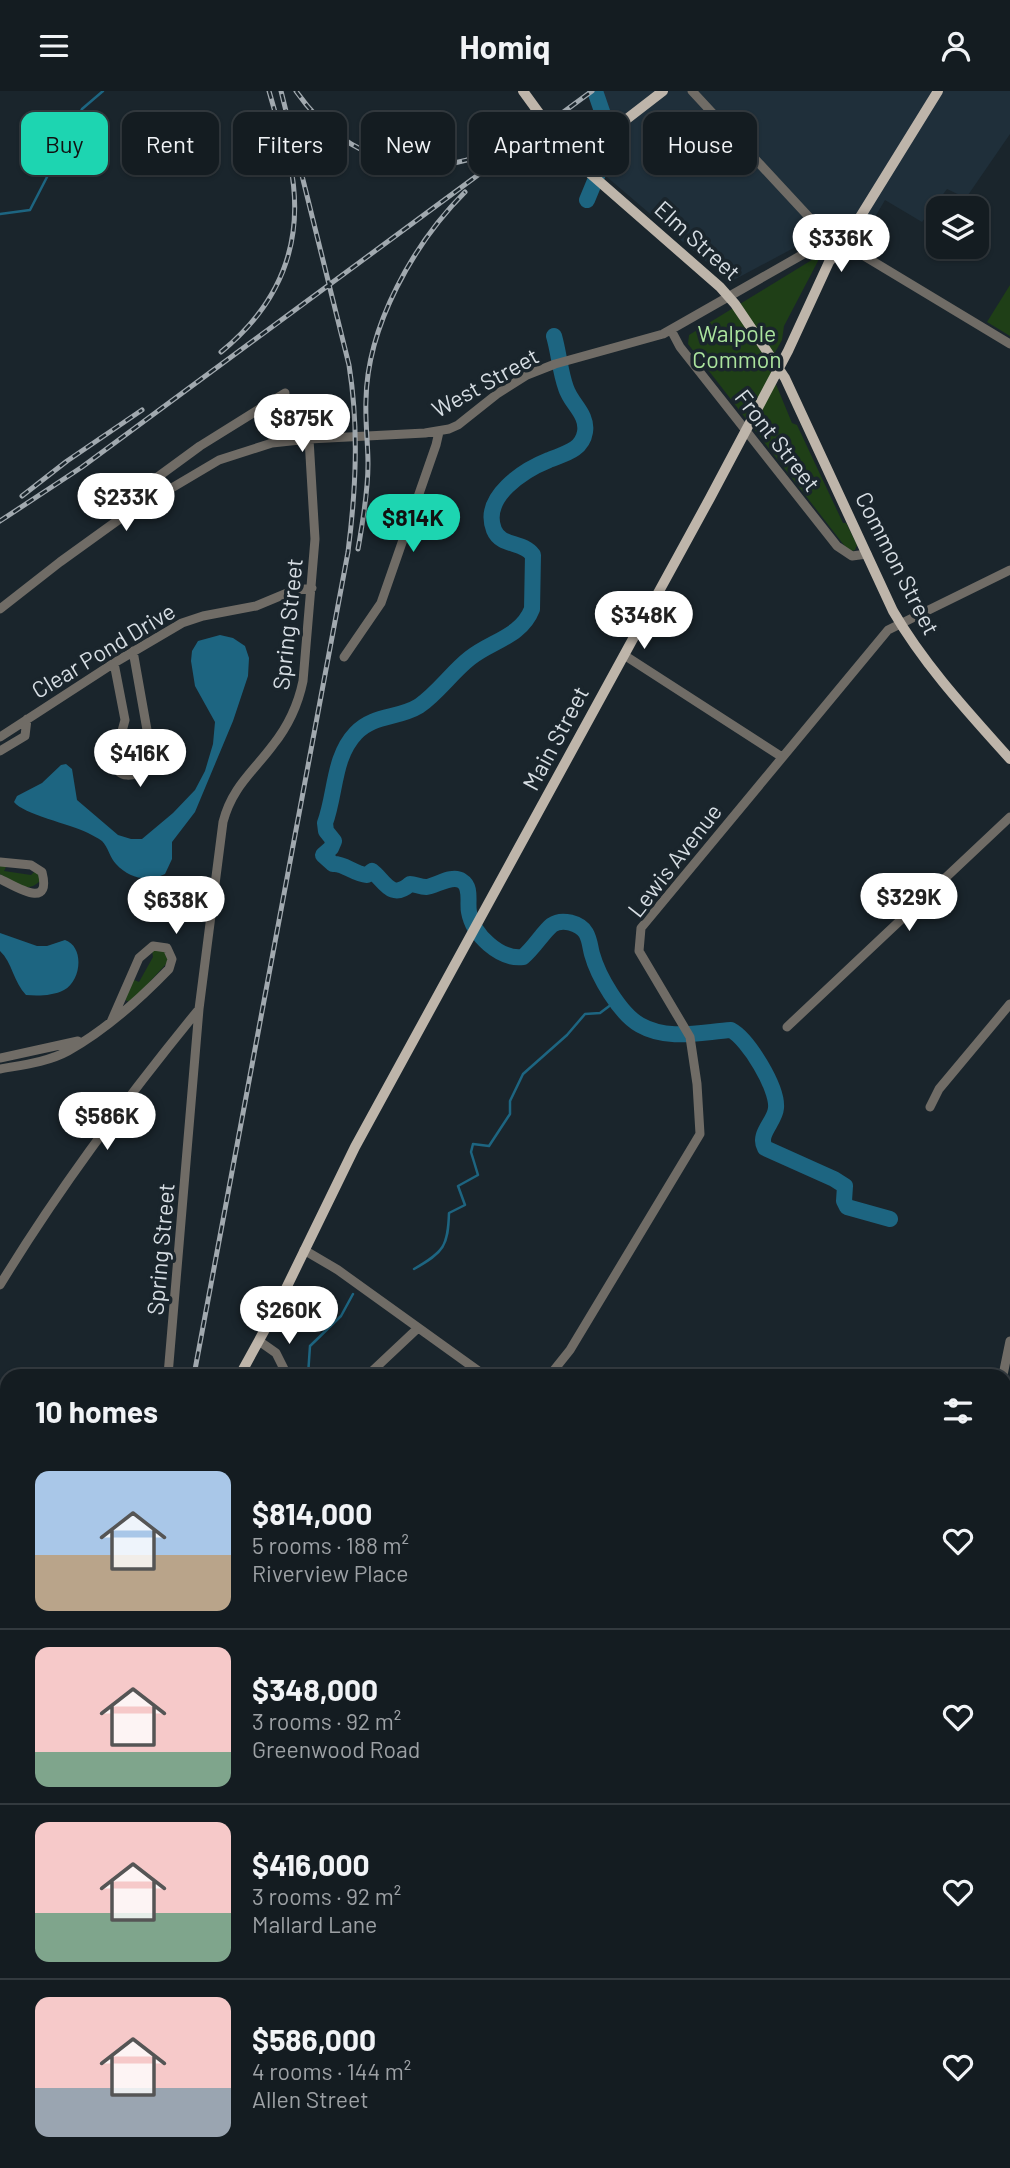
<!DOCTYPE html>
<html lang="en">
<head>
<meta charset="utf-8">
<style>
	:root { --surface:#141c21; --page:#1d252a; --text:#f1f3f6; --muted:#9da1a5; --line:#333a3f; --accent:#1dd5b1 }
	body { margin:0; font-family:Barlow,sans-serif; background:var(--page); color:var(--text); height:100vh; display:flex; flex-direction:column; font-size:26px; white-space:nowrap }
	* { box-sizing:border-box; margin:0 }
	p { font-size:23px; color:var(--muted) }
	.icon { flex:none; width:38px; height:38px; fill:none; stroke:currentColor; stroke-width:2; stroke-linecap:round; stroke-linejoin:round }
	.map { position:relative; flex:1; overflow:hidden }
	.side { position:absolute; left:0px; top:1278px; width:1012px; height:800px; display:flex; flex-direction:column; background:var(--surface); border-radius:21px 21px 0 0; box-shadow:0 2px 5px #0004,0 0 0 2px var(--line) }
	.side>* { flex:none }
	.banner { position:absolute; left:21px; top:21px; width:970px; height:63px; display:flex; gap:14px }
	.controls { position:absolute; left:926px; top:105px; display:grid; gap:14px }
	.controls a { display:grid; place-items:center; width:63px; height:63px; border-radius:14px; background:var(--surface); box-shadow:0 2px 5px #0004,0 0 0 2px var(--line); font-size:35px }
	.price { position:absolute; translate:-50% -60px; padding:0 16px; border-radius:24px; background:#fff; color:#222; font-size:23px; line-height:46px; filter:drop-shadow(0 2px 4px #0008) }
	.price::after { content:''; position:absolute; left:50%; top:42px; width:21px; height:16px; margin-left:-10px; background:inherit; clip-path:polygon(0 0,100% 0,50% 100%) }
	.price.active { background:var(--accent); color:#111 }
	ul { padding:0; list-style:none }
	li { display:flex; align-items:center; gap:21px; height:175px; padding:0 35px }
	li+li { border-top:2px solid var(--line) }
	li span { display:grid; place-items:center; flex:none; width:196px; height:140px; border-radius:14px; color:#555 }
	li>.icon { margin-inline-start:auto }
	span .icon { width:84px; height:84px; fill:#fffc; stroke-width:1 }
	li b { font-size:30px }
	h2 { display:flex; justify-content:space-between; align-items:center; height:84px; padding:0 35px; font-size:30px }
	.tag { padding:0 24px; border-radius:14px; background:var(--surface); box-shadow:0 2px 5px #0004,0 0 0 2px var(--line); font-size:24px; line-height:63px }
	.tag.active { background:var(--accent); color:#111 }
	header { display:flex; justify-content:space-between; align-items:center; height:91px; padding:0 35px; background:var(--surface); font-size:32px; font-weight:700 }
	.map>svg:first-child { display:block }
	.built { fill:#1f2f3a }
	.green { fill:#1f3f17 }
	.water { fill:#1d6581 }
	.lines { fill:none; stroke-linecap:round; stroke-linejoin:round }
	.stream { stroke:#1d6581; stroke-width:2.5 }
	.river { stroke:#1d6581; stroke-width:16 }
	.minor { stroke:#706c66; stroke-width:9 }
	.major { stroke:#beb5aa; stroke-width:10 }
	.rail-casing { stroke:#a1a9af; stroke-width:5 }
	.rail { stroke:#1a252c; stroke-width:2.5; stroke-dasharray:8; stroke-linecap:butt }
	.labels { text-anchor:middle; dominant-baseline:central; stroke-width:7; stroke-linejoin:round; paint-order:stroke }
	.street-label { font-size:23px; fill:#d6dde3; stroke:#1a252c }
	.park-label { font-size:23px; fill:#abe49e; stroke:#1a252c }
</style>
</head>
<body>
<header><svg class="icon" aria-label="menu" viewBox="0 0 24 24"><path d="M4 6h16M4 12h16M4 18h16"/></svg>Homiq<svg class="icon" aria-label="person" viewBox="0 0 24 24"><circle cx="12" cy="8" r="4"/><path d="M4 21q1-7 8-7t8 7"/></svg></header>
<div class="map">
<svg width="1010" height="2077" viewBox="0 0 1010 2077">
	<rect width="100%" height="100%" fill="#1a252c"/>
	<path class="built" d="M602,0h408v43l-44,64 -19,-9 -25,33 -37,-22 -24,41 -28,-14 -103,55 -136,-116z
		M0,1888l7,4v138l-7,27z"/>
	<path class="green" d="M815,167h3v3l-34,65 -2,14 -14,25 24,58 5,2 46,98h3l11,22 -2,5 -3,1 -5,-2 -159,-205 1,-9z
		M1010,194v51l-23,-14z
		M0,774h7l-3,6 27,4 6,-6 3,12c-14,14 -25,1 -40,-7z
		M161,857l7,8 -1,7 -36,39 -4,-1 -3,-2 8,-20 7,3 14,-25 -1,-7z
		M1010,1560v445l-5,1 -1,-434z
		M831,2070h66v7h-73z"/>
	<path class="water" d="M220,544l13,3 12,8 4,12 -1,18 -15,45 -38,91 -23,30v17l-7,15c-18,8 -35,5 -49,-10 -6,-6 -8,-17 -14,-23 -4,-3 -10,-6 -14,-8 -18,-9 -65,-19 -74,-31l3,-6 25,-13 19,-18 5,-1 6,5 5,31 41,35 13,4h11l31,-26 22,-23 10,-19 8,-27 2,-22 -20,-36 -4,-25 1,-10 6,-10z
		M0,842l37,13h10l18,-6c20,7 16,41 -1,50 -11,6 -27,6 -38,5 -12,-12 -14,-33 -26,-44z
		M1010,1591v101l-5,6v-103z
		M1005,2003l5,5v69h-36v-7h30z"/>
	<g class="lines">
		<path class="stream" d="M0,123l30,-4 52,-101 21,-18
			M414,1178c30,-17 34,-23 35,-56l16,-8 -7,-19 20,-11 -7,-23 2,-8 16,2 21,-32v-13l13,-27 44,-39 18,-21 15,-1 16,-12
			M308,1284l2,-29 31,-30 12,-22
			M5,1833l2,-2"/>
		<path class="river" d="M587,109l22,-53 -4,-27 -10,-29
			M554,245c5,17 6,36 12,52 5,16 22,26 19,44 -3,19 -22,22 -36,28 -25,10 -68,37 -55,70 7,17 29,11 39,25l-1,54c-11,28 -41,32 -62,49 -18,14 -32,35 -51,48 -21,13 -45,8 -63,27 -23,24 -20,60 -31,90l1,8 8,10 -3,7 -8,7 10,9c11,-1 21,10 34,11l5,-4c12,9 19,30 38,13 5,0 10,3 16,3 10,-1 26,-13 36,-6 10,6 5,21 7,31 4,23 31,48 54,45 11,-9 21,-26 29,-32 10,-7 28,-2 34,8 4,7 4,14 6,21 6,22 28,60 48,71 28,16 61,7 91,5 17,9 47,58 45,78 -1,14 -19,26 -11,40l69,31 11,7 -1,15 3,6 43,12"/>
		<path class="minor" d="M692,0l129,139 189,114
			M671,239l9,17 157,199 15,10 15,-2
			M121,427l8,-20 71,-52 85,-53
			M0,518l60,-47 61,-44 98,-58 53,-17 37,-4 116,-6 24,-4 9,-4 39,-31 30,-19 28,-11 108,-30 144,-82 16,-6 21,-3
			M624,564l158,102
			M344,566l37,-54 55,-158 3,-13
			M114,572l11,57 -11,41c4,20 20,15 34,8l4,-11 -19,-107
			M0,646l114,-74 68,-40 21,-7 53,-10 36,-15 20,-3
			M0,660l25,-15 2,-17
			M0,771l31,3 11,7c10,39 -27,14 -42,7
			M787,936l223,-210
			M0,967l78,-17
			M0,978c22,-4 48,-7 68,-18 36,-20 72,-52 101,-82l3,-10 -5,-11 -14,-2 -14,12 -28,64
			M930,1016l9,-18 71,-85
			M304,1159l34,20 146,105
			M0,1194c59,-97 127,-188 199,-276
			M259,1250l17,12 11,22
			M168,1284l31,-366 24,-187c9,-35 30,-50 50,-77 16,-20 25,-40 30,-64l12,-142 -6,-100
			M368,1284l50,-47
			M550,1284l20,-25 130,-216 -3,-50 -7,-47 -51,-86 2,-23 247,-298 122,-60
			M1003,1284l7,-34
			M98,2077l1,-7
			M301,2077l5,-7
			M536,2077l6,-7
			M683,2077l3,-7"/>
		<path class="major" d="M523,0l40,55 22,23 135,118 15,17 50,74 108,233c32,55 75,101 117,148
			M575,68l88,-68
			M240,1284l34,-62 81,-166 355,-649 78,-147 41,-89 15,-19 94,-152
			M0,1575l7,3
			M0,1700l7,-13"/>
		<g class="rail-casing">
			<path id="rail" d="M269,0l14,49
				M296,0c51,73 132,95 211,53
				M221,261c60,-49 85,-111 69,-189
				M22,405l45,-35 75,-51
				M0,430l82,-54 510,-376
				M358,458c5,-28 10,-57 10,-85 0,-21 -3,-43 -2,-64 1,-74 48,-157 99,-208
				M194,1284l154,-823c8,-63 11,-124 1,-187l-68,-274
				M3,2077l4,-15"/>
		</g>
		<use href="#rail" class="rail"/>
	</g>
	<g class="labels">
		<g class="street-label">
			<text transform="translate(698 149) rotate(42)">Elm Street</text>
			<text transform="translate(485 291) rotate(-29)">West Street</text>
			<text transform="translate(778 349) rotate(52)">Front Street</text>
			<text transform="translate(898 472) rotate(63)">Common Street</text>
			<text transform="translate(287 533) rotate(-84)">Spring Street</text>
			<text transform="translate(103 559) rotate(-31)">Clear Pond Drive</text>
			<text transform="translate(555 647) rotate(-62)">Main Street</text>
			<text transform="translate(674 769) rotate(-52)">Lewis Avenue</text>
			<text transform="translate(160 1158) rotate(-85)">Spring Street</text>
		</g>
		<g class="park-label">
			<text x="737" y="242">Walpole<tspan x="737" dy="26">Common</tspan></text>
		</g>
	</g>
</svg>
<div class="controls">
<a><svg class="icon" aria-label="layers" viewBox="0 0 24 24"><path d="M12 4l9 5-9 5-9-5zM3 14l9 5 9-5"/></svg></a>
</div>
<b class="price" style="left:841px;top:183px">$336K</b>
<b class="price" style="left:302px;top:363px">$875K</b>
<b class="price" style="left:126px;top:442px">$233K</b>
<b class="price active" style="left:413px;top:463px">$814K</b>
<b class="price" style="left:644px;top:560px">$348K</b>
<b class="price" style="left:140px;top:698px">$416K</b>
<b class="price" style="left:909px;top:842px">$329K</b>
<b class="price" style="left:176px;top:845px">$638K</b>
<b class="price" style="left:107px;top:1061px">$586K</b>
<b class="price" style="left:289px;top:1255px">$260K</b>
<div class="banner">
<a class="tag active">Buy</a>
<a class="tag">Rent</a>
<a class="tag">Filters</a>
<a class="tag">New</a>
<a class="tag">Apartment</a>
<a class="tag">House</a>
</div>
<section class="side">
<h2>10 homes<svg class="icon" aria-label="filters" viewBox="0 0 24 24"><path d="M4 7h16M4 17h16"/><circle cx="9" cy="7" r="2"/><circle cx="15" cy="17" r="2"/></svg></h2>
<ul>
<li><span style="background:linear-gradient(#a9c7e8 60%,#b9a48a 0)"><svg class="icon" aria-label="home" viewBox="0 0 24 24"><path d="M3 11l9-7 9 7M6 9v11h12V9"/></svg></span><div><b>$814,000</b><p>5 rooms · 188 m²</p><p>Riverview Place</p></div><svg class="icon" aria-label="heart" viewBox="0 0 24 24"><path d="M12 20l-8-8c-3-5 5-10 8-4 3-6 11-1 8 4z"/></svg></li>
<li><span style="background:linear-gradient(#f6c9c9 75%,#7fa58c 0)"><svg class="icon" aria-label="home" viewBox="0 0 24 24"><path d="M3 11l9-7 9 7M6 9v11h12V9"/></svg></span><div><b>$348,000</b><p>3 rooms · 92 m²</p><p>Greenwood Road</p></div><svg class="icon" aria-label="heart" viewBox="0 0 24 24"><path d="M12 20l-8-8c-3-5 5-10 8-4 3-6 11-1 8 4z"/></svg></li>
<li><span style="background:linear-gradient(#f6c9c9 65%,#7fa58c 0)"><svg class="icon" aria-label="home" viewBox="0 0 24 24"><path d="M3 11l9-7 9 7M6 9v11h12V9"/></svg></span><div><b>$416,000</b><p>3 rooms · 92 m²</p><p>Mallard Lane</p></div><svg class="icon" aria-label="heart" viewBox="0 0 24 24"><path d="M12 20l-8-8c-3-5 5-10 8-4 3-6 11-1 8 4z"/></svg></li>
<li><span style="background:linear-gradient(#f6c9c9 65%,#9aa5b1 0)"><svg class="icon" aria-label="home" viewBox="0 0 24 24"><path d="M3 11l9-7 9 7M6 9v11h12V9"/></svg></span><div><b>$586,000</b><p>4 rooms · 144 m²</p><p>Allen Street</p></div><svg class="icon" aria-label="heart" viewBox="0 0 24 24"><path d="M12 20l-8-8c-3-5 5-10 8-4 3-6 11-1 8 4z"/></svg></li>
</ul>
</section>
</div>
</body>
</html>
